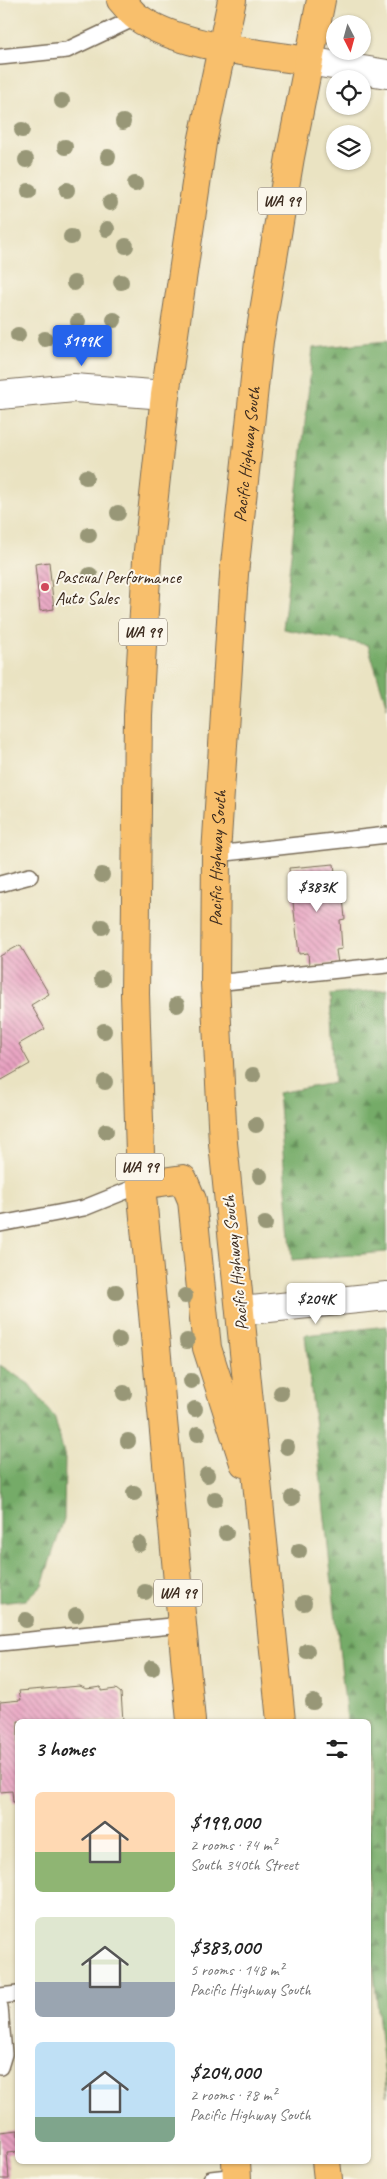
<!DOCTYPE html>
<html lang="en">
<head>
<meta charset="utf-8">
<style>
	:root { --surface:#fff; --page:#f6f6f6; --text:#222; --muted:#767676; --accent:#2563eb }
	body { margin:0; font-family:Caveat,sans-serif; background:var(--page); color:var(--text); height:100vh; display:flex; flex-direction:column; font-size:19px; white-space:nowrap }
	* { box-sizing:border-box; margin:0 }
	p { font-size:16px; color:var(--muted) }
	.icon { flex:none; width:28px; height:28px; fill:none; stroke:currentColor; stroke-width:2; stroke-linecap:round; stroke-linejoin:round }
	.map { position:relative; flex:1; overflow:hidden }
	.sheet { position:absolute; left:15px; top:1719px; width:356px; height:445px; display:flex; flex-direction:column; background:var(--surface); border-radius:8px; box-shadow:0 1px 4px #0004 }
	.sheet>* { flex:none }
	.needle { width:32px; rotate:174deg }
	.tools { position:absolute; left:326px; top:15px; display:grid; gap:10px }
	.tools a { display:grid; place-items:center; width:45px; height:45px; border-radius:50%; background:var(--surface); box-shadow:0 1px 4px #0004; font-size:25px }
	.price { position:absolute; translate:-50% -42px; padding:0 11px; border-radius:5px; background:#fff; color:#222; font-size:16px; line-height:32px; filter:drop-shadow(0 1px 2px #0008) }
	.price::after { content:''; position:absolute; left:50%; top:30px; width:15px; height:11px; margin-left:-8px; background:inherit; clip-path:polygon(0 0,100% 0,50% 100%) }
	.price.current { background:var(--accent); color:#fff }
	ul { padding:0; list-style:none }
	li { display:flex; align-items:center; gap:15px; height:125px; padding:0 20px }
	li span { display:grid; place-items:center; flex:none; width:140px; height:100px; border-radius:8px; color:#555 }
	li>.icon { margin-inline-start:auto }
	span .icon { width:60px; height:60px; fill:#fffc; stroke-width:1 }
	li b { font-size:21px }
	h2 { display:flex; justify-content:space-between; align-items:center; height:60px; padding:0 20px; font-size:21px }
	.map>svg:first-child { display:block }
	.forest { fill:url(#forest-firs); stroke:#586a43 }
	.building { fill:url(#building-back-hatch) }
	.lines { fill:none; stroke-linecap:round; stroke-linejoin:round }
	.service-casing { stroke:#786b57; stroke-width:18 }
	.minor-casing { stroke:#786b57; stroke-width:30 }
	.primary-casing { stroke:#786b57; stroke-width:30 }
	.service { stroke:#fff; stroke-width:15 }
	.minor { stroke:#fff; stroke-width:28 }
	.primary { stroke:#f8bf6c; stroke-width:28 }
	.tree { fill:#989777 }
	.poi-dot { fill:#d1495b; stroke:#fbf7ec; stroke-width:2 }
	.labels { text-anchor:middle; dominant-baseline:central; stroke-width:4; stroke-linejoin:round; paint-order:stroke }
	.shield { fill:#fbf7ec; stroke:#75685c; stroke-width:1 }
	.shield-label { font-size:16px; font-weight:bold; fill:#3b2a1e }
	.street-label { font-size:18px; fill:#3b2a1e; stroke:#fbf7ec }
	.poi-label { font-size:18px; fill:#3b2a1e; stroke:#fbf7ec; text-anchor:start }
</style>
</head>
<body>
<div class="map">
<svg width="387" height="2179" viewBox="0 0 387 2179">
	<defs>
		<pattern id="forest-firs" width="22" height="20" patternUnits="userSpaceOnUse" patternTransform="scale(1.25)"><rect width="22" height="20" fill="#74ab68"/><path d="M5 1l3.5 6h-7zM16 11l3.5 6h-7z" fill="#608b55"/></pattern>
		<pattern id="building-back-hatch" width="6" height="6" patternUnits="userSpaceOnUse" patternTransform="scale(1.25)"><rect width="6" height="6" fill="#e8a1c1"/><path d="M-1 5l2 2M0 0l6 6M5-1l2 2" fill="none" stroke="#bd839c"/></pattern>
	</defs>
	<rect width="100%" height="100%" fill="#fbf7ec"/>
	<filter id="ink" filterUnits="userSpaceOnUse"><feTurbulence type="fractalNoise" baseFrequency=".02" numOctaves="2"/><feDisplacementMap in="SourceGraphic" scale="10" xChannelSelector="R" yChannelSelector="G"/><feConvolveMatrix kernelMatrix="1 2 1 2 8 2 1 2 1" color-interpolation-filters="sRGB"/></filter>
	<filter id="wash" filterUnits="userSpaceOnUse"><feTurbulence type="fractalNoise" baseFrequency=".0096" numOctaves="4" result="noise"/><feDisplacementMap in="SourceGraphic" scale="20" xChannelSelector="R" yChannelSelector="G"/><feGaussianBlur stdDeviation="1.12" result="paint"/><feColorMatrix in="noise" values="0 0 0 0 0 0 0 0 0 0 0 0 0 0 0 0 0 1.4 0 .05"/><feComposite in="paint" operator="in"/></filter>
	<g filter="url(#wash)">
		<rect width="100%" height="100%" fill="#eae3c2"/>
		<path class="forest" d="M387,341v366l-19,-62 -85,-16 30,-281z
			M387,989v263l-95,8 -14,-167 56,-10 -4,-88z
			M387,1326v770l-18,-169v-206h-22l-42,-386z
			M0,1365l29,19 26,34 10,40 -1,61 -22,66 -16,15 -26,3z"/>
		<g id="blocks">
			<path class="building" d="M49,562l5,47 -14,2 -5,-47z
				M334,864l4,34 5,-1 2,22 -5,1 2,29 -6,1 2,13 -29,3 -1,-13 -9,1 -10,-86z
				M20,945l29,49 -18,11 14,24 -26,15 11,20 -30,17v-125z
				M80,1686l6,3 15,-2v4l15,-2 5,4 2,28h-105v81h-5l-1,-11 -12,1v-90l21,-2 -2,-9z
				M18,2130v22l-11,1 2,26h-9v-47z"/>
		</g>
	</g>
	<g filter="url(#ink)">
		<use href="#blocks" fill-opacity="0" stroke="#786b57" stroke-width="1"/>
		<g class="lines">
			<g class="service-casing">
				<path id="service" d="M0,57l67,-7 70,-33
					M216,854l171,-19
					M0,884l30,-8
					M215,983l172,-18
					M0,1224l84,-16 57,-23
					M0,1643l181,-18
					M0,1996l18,-2
					M0,2007l4,47 -4,13
					M211,2179l26,-3"/>
			</g>
			<g class="minor-casing">
				<path id="minor" d="M308,61l79,13
					M0,395l74,-7 91,7
					M241,1311l146,-15"/>
			</g>
			<g class="primary-casing">
				<g id="primary">
					<path d="M121,0c5,5 10,13 16,17 41,30 121,36 171,44"/>
					<path d="M141,1185l42,-6 9,21 15,148 37,115"/>
					<path d="M191,1721l-50,-536 -6,-191 3,-279 9,-155 18,-165 37,-252 30,-143"/>
					<path id="s1" d="M281,1721l-58,-578 -8,-160 1,-129 18,-280 25,-233 31,-184 31,-157"/>
					<path d="M236,2161l1,18"/>
					<path d="M326,2161l2,18"/>
				</g>
			</g>
			<use href="#service" class="service"/>
			<use href="#minor" class="minor"/>
			<use href="#primary" class="primary"/>
		</g>
		<g class="tree">
			<circle cx="62" cy="101" r="8"/>
			<circle cx="123" cy="122" r="8"/>
			<circle cx="22" cy="130" r="8"/>
			<circle cx="65" cy="147" r="8"/>
			<circle cx="108" cy="157" r="8"/>
			<circle cx="26" cy="160" r="8"/>
			<circle cx="135" cy="184" r="8"/>
			<circle cx="67" cy="190" r="8"/>
			<circle cx="29" cy="191" r="8"/>
			<circle cx="110" cy="203" r="8"/>
			<circle cx="107" cy="229" r="8"/>
			<circle cx="71" cy="237" r="8"/>
			<circle cx="126" cy="246" r="8"/>
			<circle cx="121" cy="282" r="8"/>
			<circle cx="74" cy="283" r="8"/>
			<circle cx="114" cy="320" r="8"/>
			<circle cx="78" cy="322" r="8"/>
			<circle cx="18" cy="335" r="8"/>
			<circle cx="45" cy="339" r="8"/>
			<circle cx="86" cy="477" r="8"/>
			<circle cx="118" cy="513" r="8"/>
			<circle cx="89" cy="535" r="8"/>
			<circle cx="90" cy="575" r="8"/>
			<circle cx="102" cy="875" r="8"/>
			<circle cx="102" cy="927" r="8"/>
			<circle cx="102" cy="979" r="8"/>
			<circle cx="177" cy="1005" r="8"/>
			<circle cx="104" cy="1031" r="8"/>
			<circle cx="253" cy="1075" r="8"/>
			<circle cx="105" cy="1082" r="8"/>
			<circle cx="256" cy="1125" r="8"/>
			<circle cx="106" cy="1131" r="8"/>
			<circle cx="260" cy="1176" r="8"/>
			<circle cx="265" cy="1224" r="8"/>
			<circle cx="116" cy="1292" r="8"/>
			<circle cx="185" cy="1296" r="8"/>
			<circle cx="119" cy="1340" r="8"/>
			<circle cx="187" cy="1341" r="8"/>
			<circle cx="191" cy="1381" r="8"/>
			<circle cx="124" cy="1393" r="8"/>
			<circle cx="281" cy="1393" r="8"/>
			<circle cx="195" cy="1409" r="8"/>
			<circle cx="198" cy="1434" r="8"/>
			<circle cx="128" cy="1441" r="8"/>
			<circle cx="287" cy="1447" r="8"/>
			<circle cx="207" cy="1475" r="8"/>
			<circle cx="134" cy="1493" r="8"/>
			<circle cx="292" cy="1498" r="8"/>
			<circle cx="215" cy="1499" r="8"/>
			<circle cx="226" cy="1533" r="8"/>
			<circle cx="139" cy="1544" r="8"/>
			<circle cx="299" cy="1551" r="8"/>
			<circle cx="145" cy="1592" r="8"/>
			<circle cx="304" cy="1603" r="8"/>
			<circle cx="76" cy="1615" r="8"/>
			<circle cx="26" cy="1620" r="8"/>
			<circle cx="307" cy="1651" r="8"/>
			<circle cx="152" cy="1668" r="8"/>
			<circle cx="313" cy="1702" r="8"/>
		</g>
	</g>
	<circle class="poi-dot" cx="45" cy="587" r="5"/>
	<g class="labels">
		<g class="shield">
			<rect x="258" y="187.5" width="48" height="27" rx="4"/>
			<rect x="119" y="618.5" width="48" height="27" rx="4"/>
			<rect x="116" y="1153.5" width="48" height="27" rx="4"/>
			<rect x="154" y="1579.5" width="48" height="27" rx="4"/>
		</g>
		<g class="shield-label">
			<text x="282" y="201">WA 99</text>
			<text x="143" y="632">WA 99</text>
			<text x="140" y="1167">WA 99</text>
			<text x="178" y="1593">WA 99</text>
		</g>
		<g class="street-label">
			<text stroke="none"><textPath href="#s1" startOffset="1271">Pacific Highway South</textPath></text>
			<text stroke="none"><textPath href="#s1" startOffset="866">Pacific Highway South</textPath></text>
			<text transform="translate(235 1263) rotate(-96)">Pacific Highway South</text>
		</g>
		<g class="poi-label">
			<text x="55" y="577">Pascual Performance<tspan x="55" dy="21">Auto Sales</tspan></text>
		</g>
	</g>
</svg>
<div class="tools">
<a><svg class="needle" viewBox="-14 -14 28 28"><path d="M0-13l5 13h-10z" fill="#e53935"/><path d="M0 13l5-13h-10z" fill="#767676"/></svg></a>
<a><svg class="icon" aria-label="locate" viewBox="0 0 24 24"><circle cx="12" cy="12" r="6"/><path d="M12 2v4M12 18v4M2 12h4M18 12h4"/></svg></a>
<a><svg class="icon" aria-label="layers" viewBox="0 0 24 24"><path d="M12 4l9 5-9 5-9-5zM3 14l9 5 9-5"/></svg></a>
</div>
<b class="price current" style="left:82px;top:367px">$199K</b>
<b class="price" style="left:317px;top:913px">$383K</b>
<b class="price" style="left:316px;top:1325px">$204K</b>
<section class="sheet">
<h2>3 homes<svg class="icon" aria-label="filters" viewBox="0 0 24 24"><path d="M4 7h16M4 17h16"/><circle cx="9" cy="7" r="2"/><circle cx="15" cy="17" r="2"/></svg></h2>
<ul>
<li><span style="background:linear-gradient(#ffd9b3 60%,#8fb573 0)"><svg class="icon" aria-label="home" viewBox="0 0 24 24"><path d="M3 11l9-7 9 7M6 9v11h12V9"/></svg></span><div><b>$199,000</b><p>2 rooms · 74 m²</p><p>South 340th Street</p></div></li>
<li><span style="background:linear-gradient(#dfe7d0 65%,#9aa5b1 0)"><svg class="icon" aria-label="home" viewBox="0 0 24 24"><path d="M3 11l9-7 9 7M6 9v11h12V9"/></svg></span><div><b>$383,000</b><p>5 rooms · 148 m²</p><p>Pacific Highway South</p></div></li>
<li><span style="background:linear-gradient(#bfe0f5 75%,#7fa58c 0)"><svg class="icon" aria-label="home" viewBox="0 0 24 24"><path d="M3 11l9-7 9 7M6 9v11h12V9"/></svg></span><div><b>$204,000</b><p>2 rooms · 78 m²</p><p>Pacific Highway South</p></div></li>
</ul>
</section>
</div>
</body>
</html>
